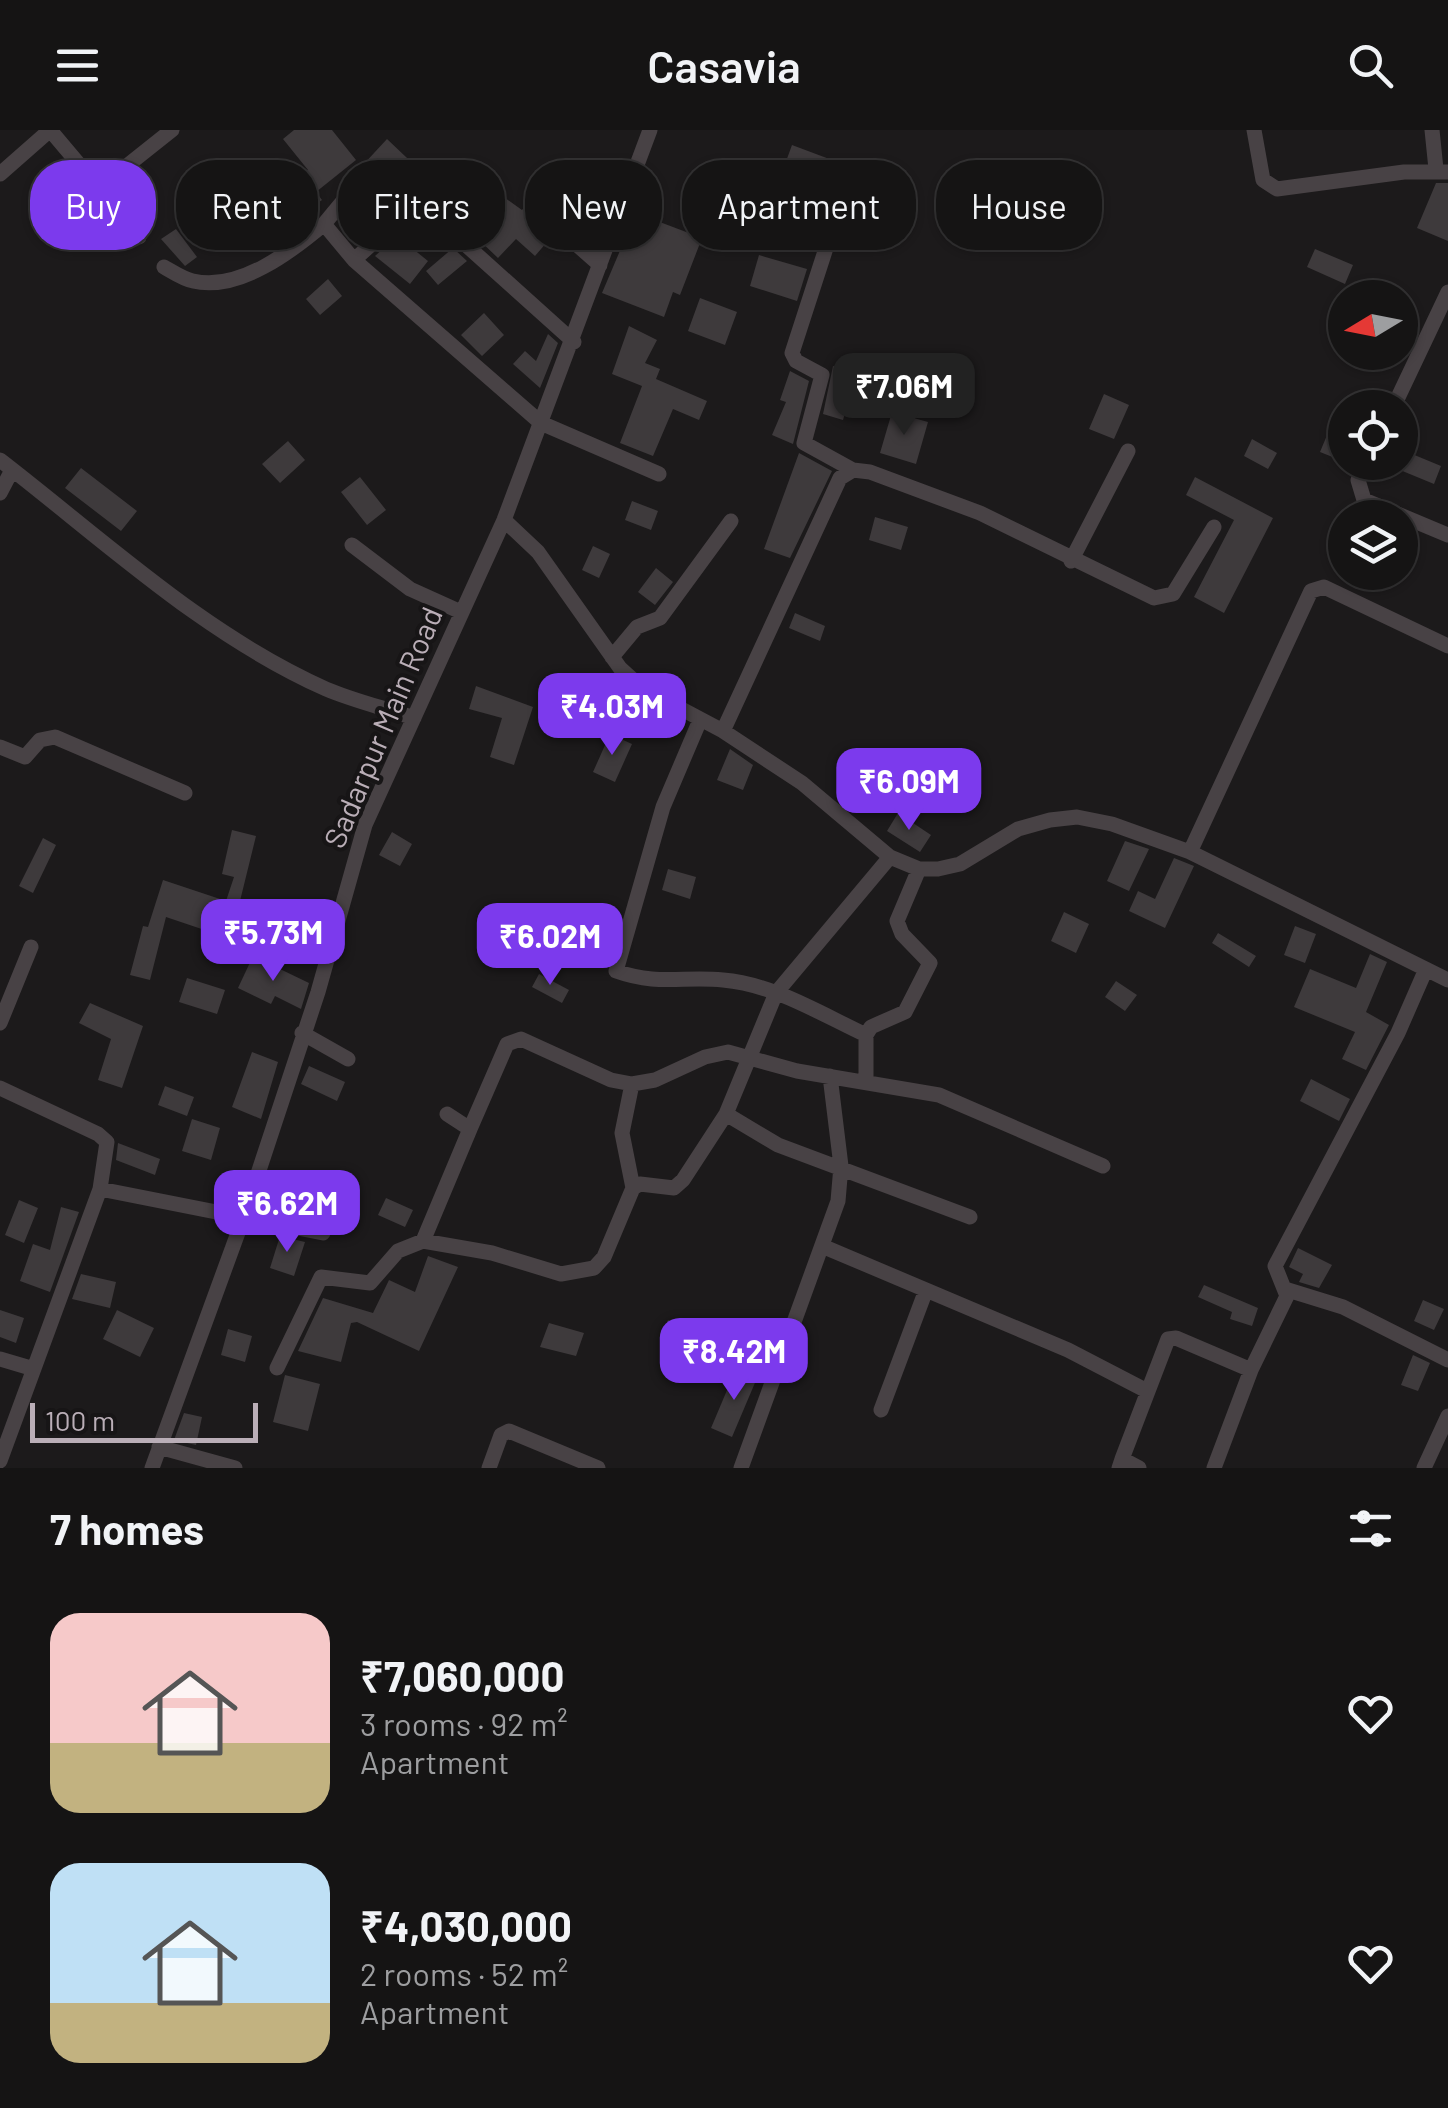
<!DOCTYPE html>
<html lang="en">
<head>
<meta charset="utf-8">
<style>
	:root { --surface:#151414; --page:#1e1d1d; --text:#f1f3f6; --muted:#9d9ea0; --line:#343334; --accent:#7c3aed }
	body { margin:0; font-family:Barlow,sans-serif; background:var(--page); color:var(--text); height:100vh; display:flex; flex-direction:column; font-size:38px; white-space:nowrap }
	* { box-sizing:border-box; margin:0 }
	p { font-size:32px; color:var(--muted) }
	.icon { flex:none; width:55px; height:55px; fill:none; stroke:currentColor; stroke-width:2; stroke-linecap:round; stroke-linejoin:round }
	.map { position:relative; height:1338px; overflow:hidden }
	.panel { display:flex; flex-direction:column; background:var(--surface); flex:1 }
	.panel>* { flex:none }
	.guide { position:absolute; left:30px; top:30px; width:1390px; height:90px; display:flex; gap:20px }
	.needle { width:65px; rotate:260deg }
	.controls { position:absolute; left:1328px; top:150px; display:grid; gap:20px }
	.controls a { display:grid; place-items:center; width:90px; height:90px; border-radius:50%; background:var(--surface); box-shadow:0 2px 8px #0004,0 0 0 2px var(--line); font-size:50px }
	.scale { position:absolute; left:30px; bottom:25px; width:228px; box-sizing:border-box; padding-left:10px; border:5px solid #baaeb7; border-top:0; font-size:28px; line-height:35px; white-space:nowrap; color:#baaeb7; -webkit-text-stroke:8px #171516; paint-order:stroke }
	.price { position:absolute; translate:-50% -85px; padding:0 22px; border-radius:20px; background:var(--accent); color:#fff; font-size:32px; line-height:65px; filter:drop-shadow(0 2px 5px #0008) }
	.price::after { content:''; position:absolute; left:50%; top:60px; width:30px; height:22px; margin-left:-15px; background:inherit; clip-path:polygon(0 0,100% 0,50% 100%) }
	.price.current { background:#222; color:#fff }
	ul { padding:0; list-style:none }
	li { display:flex; align-items:center; gap:30px; height:250px; padding:0 50px }
	li span { display:grid; place-items:center; flex:none; width:280px; height:200px; border-radius:30px; color:#555 }
	li>.icon { margin-inline-start:auto }
	span .icon { width:120px; height:120px; fill:#fffc; stroke-width:1 }
	li b { font-size:42px }
	h2 { display:flex; justify-content:space-between; align-items:center; height:120px; padding:0 50px; font-size:42px }
	.tag { padding:0 35px; border-radius:40px; background:var(--surface); box-shadow:0 2px 8px #0004,0 0 0 2px var(--line); font-size:35px; line-height:90px }
	.tag.current { background:var(--accent); color:#fff }
	header { display:flex; justify-content:space-between; align-items:center; height:130px; padding:0 50px; background:var(--surface); font-size:45px; font-weight:600 }
	.map>svg:first-child { display:block }
	.building { fill:#3e3a3c }
	.lines { fill:none; stroke-linecap:round; stroke-linejoin:round }
	.minor { stroke:#484245; stroke-width:15 }
	.labels { text-anchor:middle; dominant-baseline:central; stroke-width:8; stroke-linejoin:round; paint-order:stroke }
	.street-label { font-size:30px; fill:#baaeb7; stroke:#171516 }
</style>
</head>
<body>
<header><svg class="icon" aria-label="menu" viewBox="0 0 24 24"><path d="M4 6h16M4 12h16M4 18h16"/></svg>Casavia<svg class="icon" aria-label="search" viewBox="0 0 24 24"><circle cx="10" cy="10" r="6"/><path d="M15 15l6 6"/></svg></header>
<div class="map">
<svg width="1448" height="1338" viewBox="0 0 1448 1338">
	<rect width="100%" height="100%" fill="#1c1a1b"/>
	<path class="building" d="M294,0h38l24,30 -40,32 6,8 -13,9 -18,-28 17,-11 -25,-31z
		M387,9l39,37 -5,4 18,20 -23,20 -13,-14 7,-7 -28,-25 5,-6 -6,-7 -11,7 -8,-2z
		M792,15l64,24 -22,62 -65,-23z
		M579,40l32,27 -13,15 -32,-27z
		M1436,53h12v58l-31,-13z
		M494,60l28,20 9,-11 23,20 -10,20 3,3 -12,14 -19,-17 -18,19 -41,-39 13,-15 9,7z
		M361,67l21,23 -27,24 -16,-20z
		M636,83l66,25 -22,57 -7,-3 -9,25 -62,-24z
		M176,99l21,28 -12,9 -24,-27z
		M397,106l31,25 -18,23 -35,-28z
		M453,118l14,13 -29,24 -12,-14z
		M1315,119l38,16 -8,19 -38,-17z
		M759,125l48,14 -10,32 -47,-15z
		M328,149l14,17 -22,19 -14,-16z
		M700,168l37,14 -12,33 -37,-14z
		M484,183l20,22 -22,21 -21,-21z
		M629,196l28,14 -12,23 15,6 -4,10 51,22 -8,19 -26,-11 -20,47 -33,-13 22,-57 -30,-12z
		M548,204l10,9 -18,45 -27,-24 12,-13 11,10z
		M833,236l24,7 -14,47 -20,-6z
		M790,241l19,10 -16,63 -21,-9 14,-33 -6,-2z
		M1104,264l25,11 -15,34 -25,-10z
		M892,282l36,10 -12,42 -36,-11z
		M1330,298l15,6v28l-25,-10z
		M1252,309l25,14 -9,16 -24,-13z
		M288,311l17,19 -25,23 -18,-19z
		M1400,319l41,17 -7,18 -34,-14z
		M799,323l33,18 -42,87 -26,-9z
		M81,338l56,43 -16,20 -56,-43z
		M360,347l26,33 -19,15 -26,-33z
		M1195,347l78,41 -49,95 -30,-16 40,-77 -48,-25z
		M632,371l26,10 -7,19 -26,-10z
		M875,387l33,10 -7,23 -32,-10z
		M593,416l17,8 -11,24 -17,-8z
		M656,438l17,14 -18,23 -17,-13z
		M795,483l30,13 -5,15 -31,-13z
		M476,556l57,21 -19,58 -24,-8 12,-39 -33,-9z
		M610,604l22,10 -17,38 -22,-10z
		M730,619l23,16 -10,25 -26,-10z
		M921,632l28,11 -13,34 -28,-11z
		M898,683l33,22 -11,17 -33,-21z
		M232,700l24,6 -16,65 25,9 -13,36 -86,-29 -16,63 -20,-5 13,-49 5,1 15,-47 63,21 8,-24 -12,-3z
		M392,702l20,12 -12,22 -21,-11z
		M43,708l13,7 -23,48 -14,-7z
		M1125,711l24,8 -20,42 -22,-10z
		M1174,728l20,8 -29,62 -36,-17 9,-20 17,8z
		M668,739l28,8 -6,22 -28,-9z
		M1064,782l25,12 -13,29 -25,-12z
		M1295,796l21,8 -11,29 -21,-8z
		M1218,803l38,23 -7,11 -37,-24z
		M1370,824l17,8 -21,50 23,13 -23,45 -24,-11 13,-27 -61,-25 16,-38 46,19z
		M253,826l56,27 -8,26 -26,-13 -4,8 -33,-16z
		M539,844l30,16 -7,13 -30,-16z
		M187,848l38,12 -8,24 -38,-12z
		M1116,851l21,14 -12,16 -20,-14z
		M90,873l53,23 -21,62 -24,-8 13,-41 -32,-16z
		M252,922l26,10 -17,57 -29,-12z
		M309,936l36,16 -8,19 -36,-17z
		M1311,949l39,20 -11,22 -39,-20z
		M165,956l29,11 -7,19 -29,-11z
		M192,989l28,9 -9,32 -29,-9z
		M118,1013l42,16 -5,16 -39,-15z
		M386,1068l27,12 -8,17 -27,-12z
		M19,1070l19,8 -14,35 -19,-8z
		M61,1077l18,5 -29,80 -30,-11 13,-37 17,6z
		M280,1106l25,6 -11,34 -24,-8z
		M1298,1118l34,17 -13,23 -20,-6 4,-8 -14,-7z
		M428,1126l30,11 -39,84 -62,-29 -6,1 -10,39 -43,-11 25,-53 50,15 16,-33 26,12z
		M81,1144l35,8 -6,26 -38,-9z
		M1204,1155l54,23 -6,18 -22,-7 2,-7 -34,-15z
		M1423,1170l21,9 -10,21 -20,-9z
		M0,1180l24,8 -8,25 -16,-6z
		M117,1180l37,18 -14,29 -37,-18z
		M668,1190l22,9 -8,21 -21,-9z
		M549,1193l35,10 -8,23 -36,-9z
		M228,1199l24,7 -7,26 -24,-7z
		M1413,1225l17,8 -12,28 -17,-6z
		M736,1239l21,9 -25,59 -21,-9z
		M285,1245l35,9 -12,47 -35,-9z
		M184,1283l18,4 -6,28 -22,-5z"/>
	<g class="lines">
		<path class="minor" d="M50,0l49,58 73,-58
			M1254,0l9,50 14,9 127,-17h44
			M1432,0l4,39
			M0,44l50,-44
			M363,47l-39,47 30,36 187,163 118,51
			M99,58l40,49
			M446,97l128,115
			M559,99l41,36
			M827,115l-35,108 4,8 26,14 -18,68 49,27
			M354,130l43,-39
			M164,137c9,5 19,12 29,14 46,11 99,-30 131,-57
			M1393,278l55,-116
			M0,330c105,81 203,174 326,229 28,12 59,19 88,29
			M1367,332l-9,18 6,20 84,35
			M0,363l12,-23
			M504,390l34,32 82,116 22,20 81,43 79,52 88,74 29,12h19l22,-5 58,-35 32,-9 27,-3 35,7 78,28 258,128
			M352,415l58,44 51,23
			M1071,431l57,-110
			M612,527l25,-30 23,-9 71,-97
			M700,590l-37,87 -47,164c42,15 66,5 107,9 50,4 98,34 143,55
			M723,601l117,-253 13,-8 17,2 110,41 174,85 19,-4 41,-67
			M0,617l25,10 15,-17 15,-3 130,56
			M1190,722l121,-261 13,-4 124,59
			M0,893l31,-76
			M302,903l46,26
			M866,950v-45l5,-8 34,-15 25,-49 -28,-29 -5,-13 22,-52
			M0,958l98,46 9,8 -7,47 -100,272
			M726,984l52,31 192,72
			M470,999l37,-85 14,-5 90,41 21,4 23,-4 50,-23 23,-5 69,19 142,24 164,71
			M633,1058l7,-4 34,4 9,-8 43,-66 50,-121 114,-136
			M100,1059l223,44
			M423,1111l47,-112 -23,-15
			M822,1116l246,104 79,41
			M1288,1160l55,17 105,53
			M0,1229l34,10
			M277,1238l44,-91 49,6 28,-32 25,-10 69,12 69,21 33,-6 10,-11 29,-69 -11,-55 10,-49
			M881,1280l45,-120
			M159,1317l76,21
			M1122,1329l46,-120 8,-1 75,32
			M152,1338l91,-249 75,-227 47,-167 139,-305 146,-390
			M489,1338l12,-33 8,-4 89,37
			M741,1338l97,-267 3,-35 -11,-90
			M1119,1338l3,-9 17,9
			M1214,1338l37,-98 36,-74 -12,-30 123,-233 28,-64
			M1424,1338l24,-52"/>
	</g>
	<g class="labels">
		<g class="street-label">
			<text transform="translate(382 597) rotate(-67)">Sadarpur Main Road</text>
		</g>
	</g>
</svg>
<div class="controls">
<a><svg class="needle" viewBox="-14 -14 28 28"><path d="M0-13l5 13h-10z" fill="#e53935"/><path d="M0 13l5-13h-10z" fill="#9d9ea0"/></svg></a>
<a><svg class="icon" aria-label="locate" viewBox="0 0 24 24"><circle cx="12" cy="12" r="6"/><path d="M12 2v4M12 18v4M2 12h4M18 12h4"/></svg></a>
<a><svg class="icon" aria-label="layers" viewBox="0 0 24 24"><path d="M12 4l9 5-9 5-9-5zM3 14l9 5 9-5"/></svg></a>
</div>
<div class="scale">100 m</div>
<b class="price current" style="left:904px;top:308px">₹7.06M</b>
<b class="price" style="left:612px;top:628px">₹4.03M</b>
<b class="price" style="left:909px;top:703px">₹6.09M</b>
<b class="price" style="left:273px;top:854px">₹5.73M</b>
<b class="price" style="left:550px;top:858px">₹6.02M</b>
<b class="price" style="left:287px;top:1125px">₹6.62M</b>
<b class="price" style="left:734px;top:1273px">₹8.42M</b>
<div class="guide">
<a class="tag current">Buy</a>
<a class="tag">Rent</a>
<a class="tag">Filters</a>
<a class="tag">New</a>
<a class="tag">Apartment</a>
<a class="tag">House</a>
</div>
</div>
<section class="panel">
<h2>7 homes<svg class="icon" aria-label="filters" viewBox="0 0 24 24"><path d="M4 7h16M4 17h16"/><circle cx="9" cy="7" r="2"/><circle cx="15" cy="17" r="2"/></svg></h2>
<ul>
<li><span style="background:linear-gradient(#f6c9c9 65%,#c2b280 0)"><svg class="icon" aria-label="home" viewBox="0 0 24 24"><path d="M3 11l9-7 9 7M6 9v11h12V9"/></svg></span><div><b>₹7,060,000</b><p>3 rooms · 92 m²</p><p>Apartment</p></div><svg class="icon" aria-label="heart" viewBox="0 0 24 24"><path d="M12 20l-8-8c-3-5 5-10 8-4 3-6 11-1 8 4z"/></svg></li>
<li><span style="background:linear-gradient(#bfe0f5 70%,#c2b280 0)"><svg class="icon" aria-label="home" viewBox="0 0 24 24"><path d="M3 11l9-7 9 7M6 9v11h12V9"/></svg></span><div><b>₹4,030,000</b><p>2 rooms · 52 m²</p><p>Apartment</p></div><svg class="icon" aria-label="heart" viewBox="0 0 24 24"><path d="M12 20l-8-8c-3-5 5-10 8-4 3-6 11-1 8 4z"/></svg></li>
</ul>
</section>
</body>
</html>
